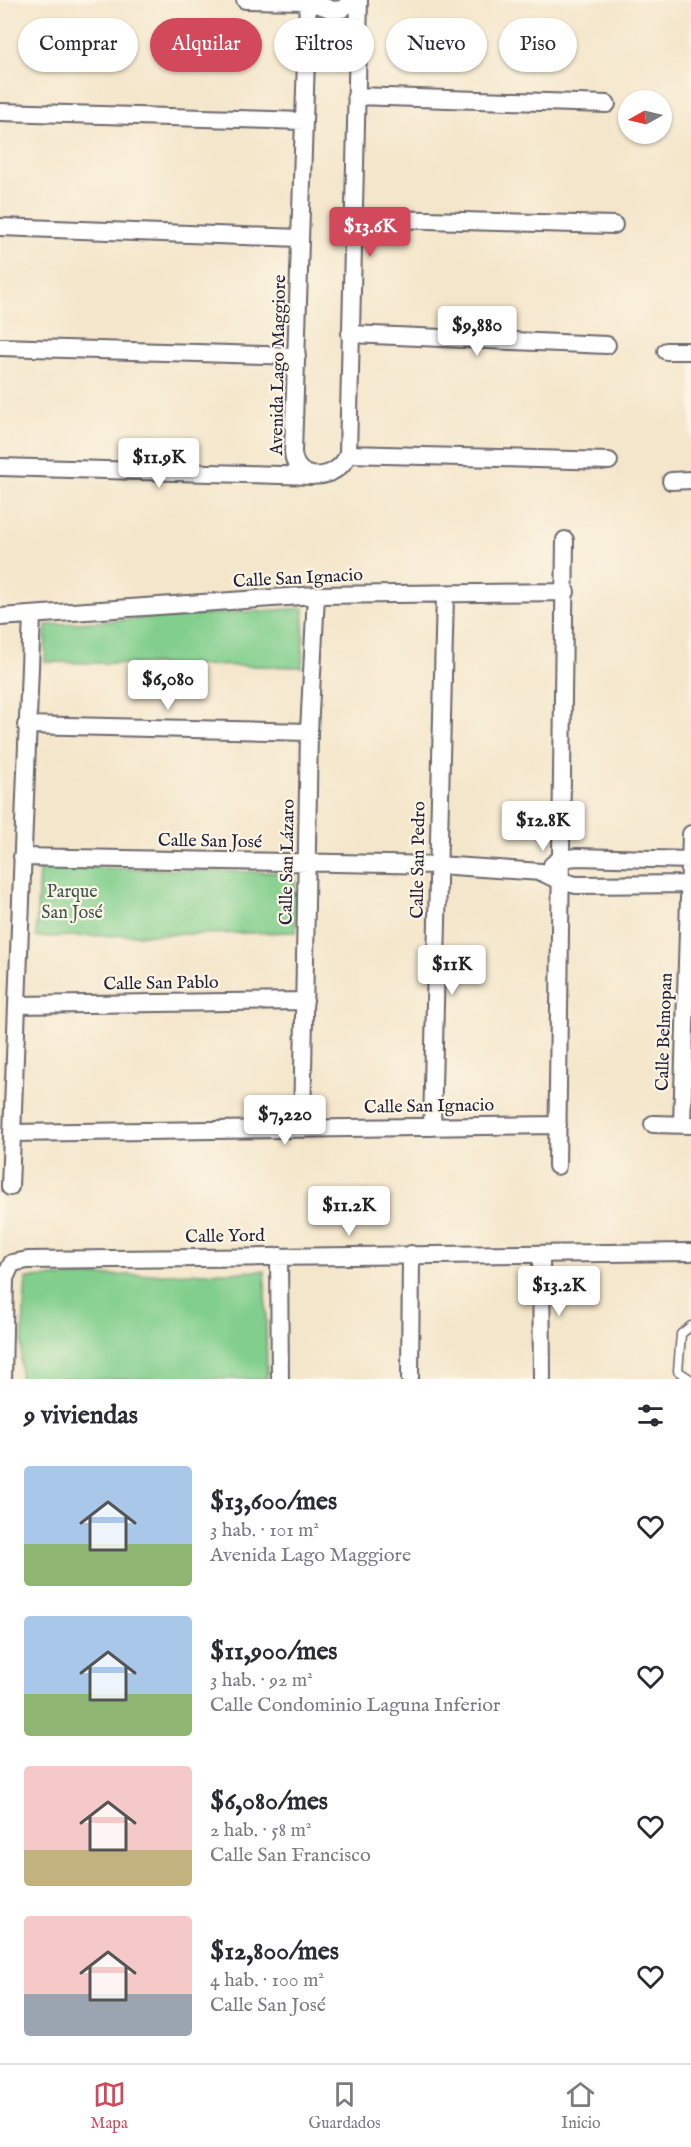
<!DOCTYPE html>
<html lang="es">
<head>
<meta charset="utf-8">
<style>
	:root { --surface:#fff; --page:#f2f2f3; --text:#2b2b33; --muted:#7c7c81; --line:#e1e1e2; --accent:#d1495b }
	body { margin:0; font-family:"IM FELL English",serif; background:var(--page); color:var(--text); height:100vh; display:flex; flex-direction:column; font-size:22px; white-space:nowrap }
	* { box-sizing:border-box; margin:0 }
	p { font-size:20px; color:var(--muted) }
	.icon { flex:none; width:33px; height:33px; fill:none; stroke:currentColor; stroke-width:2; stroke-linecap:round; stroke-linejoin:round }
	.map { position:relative; height:1379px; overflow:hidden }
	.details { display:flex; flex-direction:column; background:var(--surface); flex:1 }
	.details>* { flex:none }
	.top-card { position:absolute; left:18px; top:18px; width:656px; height:54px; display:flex; gap:12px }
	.needle { width:39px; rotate:262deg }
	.tools { position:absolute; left:618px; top:90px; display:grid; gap:12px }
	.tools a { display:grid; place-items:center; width:54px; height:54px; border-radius:50%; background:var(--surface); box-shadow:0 2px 4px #0004; font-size:30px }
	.price { position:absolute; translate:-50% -51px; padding:0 14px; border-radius:6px; background:#fff; color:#222; font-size:20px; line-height:39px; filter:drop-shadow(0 2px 3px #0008) }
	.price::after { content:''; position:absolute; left:50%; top:36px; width:18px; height:14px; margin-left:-9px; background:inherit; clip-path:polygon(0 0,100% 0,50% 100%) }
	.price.current { background:var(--accent); color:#fff }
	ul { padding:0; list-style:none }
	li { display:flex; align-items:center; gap:18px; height:150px; padding:0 24px }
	li span { display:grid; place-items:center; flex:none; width:168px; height:120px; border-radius:6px; color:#555 }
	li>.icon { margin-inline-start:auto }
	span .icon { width:72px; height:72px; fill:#fffc; stroke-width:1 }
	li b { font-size:26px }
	h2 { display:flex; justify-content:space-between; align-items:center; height:72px; padding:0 24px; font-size:26px }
	.tag { padding:0 21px; border-radius:27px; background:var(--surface); box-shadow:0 2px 4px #0004; font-size:21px; line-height:54px }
	.tag.current { background:var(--accent); color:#fff }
	.dock { display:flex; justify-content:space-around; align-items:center; height:84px; border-top:2px solid var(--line); background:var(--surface); font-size:16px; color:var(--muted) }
	.dock a { display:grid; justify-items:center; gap:3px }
	.dock .current { color:var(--accent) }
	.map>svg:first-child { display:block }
	.green { fill:#82cf8d; stroke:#527864; stroke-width:1.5 }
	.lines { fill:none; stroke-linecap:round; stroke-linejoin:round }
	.lane-casing { stroke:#6c676d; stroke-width:11 }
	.street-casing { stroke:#6c676d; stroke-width:20 }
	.lane { stroke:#fff; stroke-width:8 }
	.street { stroke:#fff; stroke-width:16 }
	.labels { text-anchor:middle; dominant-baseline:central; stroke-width:4.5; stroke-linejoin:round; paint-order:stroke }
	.street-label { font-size:18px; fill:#22223b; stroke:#fcf5e5 }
	.park-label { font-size:18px; fill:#3f5654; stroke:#fcf5e5 }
</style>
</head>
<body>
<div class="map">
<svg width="691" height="1379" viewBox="0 0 691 1379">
	<rect width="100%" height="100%" fill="#fcf5e5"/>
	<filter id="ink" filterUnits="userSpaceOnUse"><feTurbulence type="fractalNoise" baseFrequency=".0167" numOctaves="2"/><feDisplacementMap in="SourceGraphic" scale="12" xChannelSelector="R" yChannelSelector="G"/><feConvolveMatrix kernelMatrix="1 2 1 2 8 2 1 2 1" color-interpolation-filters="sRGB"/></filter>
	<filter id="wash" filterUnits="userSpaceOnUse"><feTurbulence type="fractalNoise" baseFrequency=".008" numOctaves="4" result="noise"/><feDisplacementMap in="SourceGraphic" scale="24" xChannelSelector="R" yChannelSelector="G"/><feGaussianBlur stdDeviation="1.35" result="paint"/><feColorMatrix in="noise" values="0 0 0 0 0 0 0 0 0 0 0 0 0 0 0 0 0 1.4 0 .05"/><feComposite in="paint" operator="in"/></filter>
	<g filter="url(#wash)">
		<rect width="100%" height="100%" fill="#f4e6cb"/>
		<path class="green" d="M304,608l-2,59 -257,-5 1,-37z
			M39,866l256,7 1,59 -260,5z
			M265,1271l2,108h-247l6,-101z"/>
	</g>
	<g filter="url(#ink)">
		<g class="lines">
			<g class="lane-casing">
				<path id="lane" d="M690,1379l-12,-8 3,-37 10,-8"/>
			</g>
			<g class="street-casing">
				<path id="street" d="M245,0l63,1 25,9 9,-1 11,-9
					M308,0l-15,452c2,33 45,29 55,2l11,-454
					M356,96l251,8
					M0,112l304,9
					M353,218l261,7
					M0,227l300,11
					M350,334l257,11
					M0,347l297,9
					M666,351h25
					M348,454l261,7
					M0,467l313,9
					M671,481l20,-1
					M0,617l316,-22 250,-3
					M26,725l283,7
					M22,857l416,8 103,7 19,9 16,4 115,-1
					M552,865l8,-6 17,-2 114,3
					M17,1005l288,-4
					M653,1124l38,1
					M682,1124l9,-290
					M432,1127l13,-533
					M302,1129l7,-397 7,-137
					M12,1133l546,-8
					M557,1166l8,-626
					M10,1187l22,-572
					M541,1255l1,124
					M279,1256l1,123
					M3,1379l2,-101 7,-15 16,-3 663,-8
					M410,1379l1,-125"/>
			</g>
			<use href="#lane" class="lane"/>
			<use href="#street" class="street"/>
		</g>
	</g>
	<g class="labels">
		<g class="street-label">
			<text transform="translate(279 365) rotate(-89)">Avenida Lago Maggiore</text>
			<text transform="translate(298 579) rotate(-3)">Calle San Ignacio</text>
			<text transform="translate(210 842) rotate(1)">Calle San José</text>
			<text transform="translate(419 860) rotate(-89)">Calle San Pedro</text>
			<text transform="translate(288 862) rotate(-89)">Calle San Lázaro</text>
			<text transform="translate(161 984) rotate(-1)">Calle San Pablo</text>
			<text transform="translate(665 1032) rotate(-88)">Calle Belmopan</text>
			<text transform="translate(429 1107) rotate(-1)">Calle San Ignacio</text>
			<text transform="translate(225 1237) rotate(-1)">Calle Yord</text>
		</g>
		<g class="park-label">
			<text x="72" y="892">Parque<tspan x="72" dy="21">San José</tspan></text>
		</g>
	</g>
</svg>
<div class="tools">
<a><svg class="needle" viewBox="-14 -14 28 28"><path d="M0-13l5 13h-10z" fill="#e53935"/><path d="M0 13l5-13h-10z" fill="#7c7c81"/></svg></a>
</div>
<b class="price current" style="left:370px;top:258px">$13.6K</b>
<b class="price" style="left:477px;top:357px">$9,880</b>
<b class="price" style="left:159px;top:489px">$11.9K</b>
<b class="price" style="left:168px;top:711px">$6,080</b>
<b class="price" style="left:543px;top:852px">$12.8K</b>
<b class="price" style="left:452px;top:996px">$11K</b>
<b class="price" style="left:285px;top:1146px">$7,220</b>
<b class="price" style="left:349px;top:1237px">$11.2K</b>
<b class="price" style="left:559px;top:1317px">$13.2K</b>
<div class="top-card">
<a class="tag">Comprar</a>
<a class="tag current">Alquilar</a>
<a class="tag">Filtros</a>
<a class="tag">Nuevo</a>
<a class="tag">Piso</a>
</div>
</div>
<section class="details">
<h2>9 viviendas<svg class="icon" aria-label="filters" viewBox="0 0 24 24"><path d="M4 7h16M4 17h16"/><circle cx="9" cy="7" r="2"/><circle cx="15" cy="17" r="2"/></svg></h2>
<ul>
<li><span style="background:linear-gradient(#a9c7e8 65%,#8fb573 0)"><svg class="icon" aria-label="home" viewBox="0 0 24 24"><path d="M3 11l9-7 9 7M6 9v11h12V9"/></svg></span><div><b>$13,600/mes</b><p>3 hab. · 101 m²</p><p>Avenida Lago Maggiore</p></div><svg class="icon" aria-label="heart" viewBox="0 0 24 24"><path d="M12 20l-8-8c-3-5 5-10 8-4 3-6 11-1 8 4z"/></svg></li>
<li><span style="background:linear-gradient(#a9c7e8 65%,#8fb573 0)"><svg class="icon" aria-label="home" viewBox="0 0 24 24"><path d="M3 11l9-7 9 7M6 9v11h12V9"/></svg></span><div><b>$11,900/mes</b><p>3 hab. · 92 m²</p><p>Calle Condominio Laguna Inferior</p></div><svg class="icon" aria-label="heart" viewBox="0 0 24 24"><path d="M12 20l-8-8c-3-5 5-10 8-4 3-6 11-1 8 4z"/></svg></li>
<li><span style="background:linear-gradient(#f6c9c9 70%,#c2b280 0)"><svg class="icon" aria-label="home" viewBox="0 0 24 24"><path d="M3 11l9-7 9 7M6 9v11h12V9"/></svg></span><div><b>$6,080/mes</b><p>2 hab. · 58 m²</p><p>Calle San Francisco</p></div><svg class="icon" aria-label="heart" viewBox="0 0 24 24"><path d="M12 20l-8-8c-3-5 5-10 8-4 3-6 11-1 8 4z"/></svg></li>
<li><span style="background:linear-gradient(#f6c9c9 65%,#9aa5b1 0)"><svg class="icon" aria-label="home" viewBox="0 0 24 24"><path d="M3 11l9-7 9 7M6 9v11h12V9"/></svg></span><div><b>$12,800/mes</b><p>4 hab. · 100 m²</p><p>Calle San José</p></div><svg class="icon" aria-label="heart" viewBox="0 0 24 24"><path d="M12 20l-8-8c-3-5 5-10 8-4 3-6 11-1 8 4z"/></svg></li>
</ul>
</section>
<nav class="dock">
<a class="current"><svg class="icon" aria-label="map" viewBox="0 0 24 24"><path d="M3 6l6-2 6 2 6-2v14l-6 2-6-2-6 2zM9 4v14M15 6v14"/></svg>Mapa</a>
<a><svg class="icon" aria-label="saved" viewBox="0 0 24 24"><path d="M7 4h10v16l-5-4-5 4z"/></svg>Guardados</a>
<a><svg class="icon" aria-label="home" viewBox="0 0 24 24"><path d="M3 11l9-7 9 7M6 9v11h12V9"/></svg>Inicio</a>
</nav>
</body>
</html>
